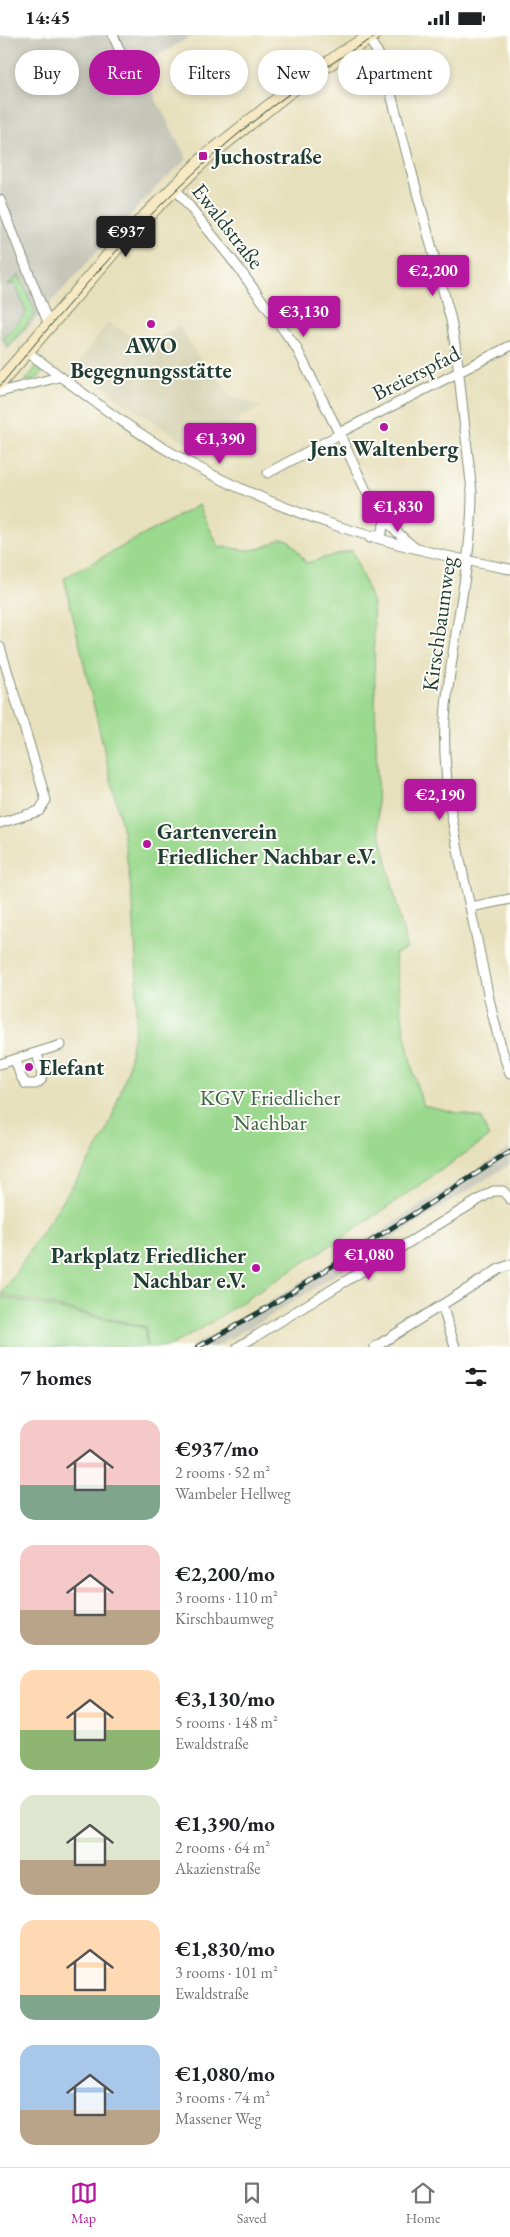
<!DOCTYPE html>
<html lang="en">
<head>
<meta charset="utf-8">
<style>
	:root { --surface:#fff; --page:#f2f2f2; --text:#202124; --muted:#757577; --line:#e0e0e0; --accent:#b5179e }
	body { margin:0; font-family:"EB Garamond",serif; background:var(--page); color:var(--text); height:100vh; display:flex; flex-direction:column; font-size:19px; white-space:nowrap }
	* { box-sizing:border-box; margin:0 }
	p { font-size:16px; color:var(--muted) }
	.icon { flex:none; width:28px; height:28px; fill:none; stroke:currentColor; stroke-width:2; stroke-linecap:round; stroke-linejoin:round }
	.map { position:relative; height:1312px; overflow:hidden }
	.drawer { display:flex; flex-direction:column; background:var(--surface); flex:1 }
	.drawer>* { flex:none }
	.hud { position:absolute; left:15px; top:15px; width:480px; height:45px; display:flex; gap:10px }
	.price { position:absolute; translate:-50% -42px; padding:0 11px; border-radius:5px; background:var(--accent); color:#fff; font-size:16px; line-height:32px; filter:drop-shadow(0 1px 2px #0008) }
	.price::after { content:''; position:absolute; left:50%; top:30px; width:15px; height:11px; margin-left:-8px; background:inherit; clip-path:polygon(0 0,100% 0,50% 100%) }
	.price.selected { background:#222; color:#fff }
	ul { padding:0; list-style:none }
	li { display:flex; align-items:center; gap:15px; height:125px; padding:0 20px }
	li span { display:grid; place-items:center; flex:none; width:140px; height:100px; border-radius:15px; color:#555 }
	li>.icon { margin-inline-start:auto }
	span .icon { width:60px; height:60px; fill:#fffc; stroke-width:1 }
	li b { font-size:21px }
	h2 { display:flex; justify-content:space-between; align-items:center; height:60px; padding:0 20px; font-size:21px }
	.tag { padding:0 18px; border-radius:22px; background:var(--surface); box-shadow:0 2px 8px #0003; font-size:18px; line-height:45px }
	.tag.selected { background:var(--accent); color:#fff }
	.status { display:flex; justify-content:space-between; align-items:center; height:35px; padding:0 25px; background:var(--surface); direction:ltr }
	.status svg { height:14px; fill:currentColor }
	.tabs { display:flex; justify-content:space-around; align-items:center; height:70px; border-top:1px solid var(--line); background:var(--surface); font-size:14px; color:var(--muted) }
	.tabs a { display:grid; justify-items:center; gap:2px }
	.tabs .selected { color:var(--accent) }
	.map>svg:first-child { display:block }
	.built { fill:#d5d2b2 }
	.industrial { fill:#c5c5b8 }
	.green { fill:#9bd98e; stroke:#5d8b61 }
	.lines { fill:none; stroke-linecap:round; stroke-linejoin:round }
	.street-casing { stroke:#838e78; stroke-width:11 }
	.secondary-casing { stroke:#838e78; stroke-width:16 }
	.street { stroke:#fff; stroke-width:9 }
	.secondary { stroke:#f7e9c3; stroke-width:14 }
	.tram { stroke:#1f3d34; stroke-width:1 }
	.rail-casing { stroke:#1f3d34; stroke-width:5 }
	.rail { stroke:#fdfcf7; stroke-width:3; stroke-dasharray:9; stroke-linecap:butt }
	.poi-dot { fill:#b5179e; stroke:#fdfcf7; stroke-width:2 }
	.labels { text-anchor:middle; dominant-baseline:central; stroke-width:4; stroke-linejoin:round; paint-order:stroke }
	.poi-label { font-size:22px; font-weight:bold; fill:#1f3d34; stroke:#fdfcf7; text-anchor:start }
	.street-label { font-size:22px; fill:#1f3d34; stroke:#fdfcf7 }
	.park-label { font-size:22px; fill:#3e644a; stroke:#fdfcf7 }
</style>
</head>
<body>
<div class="status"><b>14:45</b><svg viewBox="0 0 49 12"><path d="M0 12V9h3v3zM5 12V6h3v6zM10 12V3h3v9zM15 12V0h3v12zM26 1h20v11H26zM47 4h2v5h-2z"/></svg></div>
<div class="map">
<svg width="510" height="1312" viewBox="0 0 510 1312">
	<rect width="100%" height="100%" fill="#fdfcf7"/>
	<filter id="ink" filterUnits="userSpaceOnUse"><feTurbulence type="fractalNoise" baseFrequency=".02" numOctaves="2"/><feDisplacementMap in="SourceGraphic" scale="10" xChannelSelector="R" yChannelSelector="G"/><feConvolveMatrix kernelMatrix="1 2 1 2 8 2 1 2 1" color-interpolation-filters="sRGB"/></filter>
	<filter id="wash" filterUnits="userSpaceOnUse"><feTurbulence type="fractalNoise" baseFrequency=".0096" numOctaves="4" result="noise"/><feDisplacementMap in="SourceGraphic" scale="20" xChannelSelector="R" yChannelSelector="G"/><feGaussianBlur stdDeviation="1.12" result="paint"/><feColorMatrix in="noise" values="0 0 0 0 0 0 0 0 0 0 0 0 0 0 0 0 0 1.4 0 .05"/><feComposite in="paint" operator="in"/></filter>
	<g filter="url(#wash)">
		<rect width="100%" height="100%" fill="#e7e0bc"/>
		<path class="built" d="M108,287l39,24 32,-20 27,43 5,-2 18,28 32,12 -24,13 8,12 -6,11 -7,-4 -11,20 -39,-19 -59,-38 -46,-37z"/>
		<path class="industrial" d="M0,0h193l-54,32 48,92 -33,30 -147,162 -7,-14z
			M510,1113v16l-243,154 -52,29h-24l77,-44z"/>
		<path class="green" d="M19,240l17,38 -28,34 -4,-9 22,-25 -11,-30 -7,2z
			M37,331l5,4c0,10 -10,10 -18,12z
			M199,470l20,43c11,-3 20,3 31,2 35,-3 28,-31 56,13l46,-13 21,53 5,220 29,126 -12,5c5,51 11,102 28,151l58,13 8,19 -133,92 -154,99 -34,19h-21l-1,-20 -144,-33 104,-160 22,-64 8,-53 1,-37 -4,-76 -10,-73 -59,-253z
			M0,1261l145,32 1,19h-146z"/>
	</g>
	<g filter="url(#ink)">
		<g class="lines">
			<g class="street-casing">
				<path id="street" d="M113,0l9,21
					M368,3l10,15 9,26 64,241 6,37 15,135c0,72 -19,142 -26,214 -7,75 13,147 28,220 11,49 18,100 36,147
					M174,152l63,79 59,81 43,86 29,62c13,22 27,37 47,53
					M0,165l49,125
					M26,316c48,35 94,72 146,102 105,61 220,94 338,116
					M0,357l59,-15
					M339,398l171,-87
					M268,438l72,-39
					M370,503l11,-5 4,-11
					M0,612l46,153 -7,11 -39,12
					M471,872l39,-8
					M15,1024l6,18 5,7h10l5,-4 1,-7 -5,-20
					M0,1029l61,-19
					M442,1270l13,42
					M238,1312l255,-156h10l7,8
					M375,1312l124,-78 11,-4"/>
			</g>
			<g class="secondary-casing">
				<path id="secondary" d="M0,347l127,-147 78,-77 83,-66 54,-38 31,-19"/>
			</g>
			<use href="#street" class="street"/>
			<use href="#secondary" class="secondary"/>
			<path class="tram" d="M0,351c89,-108 179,-212 293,-295 28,-20 55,-40 86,-56"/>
			<g class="rail-casing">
				<path id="rail" d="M198,1312l67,-38 245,-157"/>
			</g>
			<use href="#rail" class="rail"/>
		</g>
	</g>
	<g class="poi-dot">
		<rect x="198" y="116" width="10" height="10" rx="2.5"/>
		<circle cx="151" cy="289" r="5"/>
		<circle cx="384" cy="392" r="5"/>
		<circle cx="147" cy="809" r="5"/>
		<circle cx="29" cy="1032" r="5"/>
		<circle cx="256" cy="1233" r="5"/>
	</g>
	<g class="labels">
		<g class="poi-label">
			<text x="213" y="121">Juchostraße</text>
			<text x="151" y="310" text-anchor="middle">AWO<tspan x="151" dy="25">Begegnungsstätte</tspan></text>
			<text x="384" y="413" text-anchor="middle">Jens Waltenberg</text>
			<text x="157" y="796">Gartenverein<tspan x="157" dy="25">Friedlicher Nachbar e.V.</tspan></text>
			<text x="39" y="1032">Elefant</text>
			<text x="246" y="1220" text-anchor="end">Parkplatz Friedlicher<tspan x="246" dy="25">Nachbar e.V.</tspan></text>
		</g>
		<g class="street-label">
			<text transform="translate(228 191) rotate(52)">Ewaldstraße</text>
			<text transform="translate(416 338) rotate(-27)">Breierspfad</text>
			<text transform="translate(439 589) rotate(-82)">Kirschbaumweg</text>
		</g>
		<g class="park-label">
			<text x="270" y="1062">KGV Friedlicher<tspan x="270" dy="25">Nachbar</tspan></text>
		</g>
	</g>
</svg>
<b class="price selected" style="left:126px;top:223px">€937</b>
<b class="price" style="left:433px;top:262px">€2,200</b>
<b class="price" style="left:304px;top:303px">€3,130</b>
<b class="price" style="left:220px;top:430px">€1,390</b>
<b class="price" style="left:398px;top:498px">€1,830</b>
<b class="price" style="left:440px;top:786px">€2,190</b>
<b class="price" style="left:369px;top:1246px">€1,080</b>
<div class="hud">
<a class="tag">Buy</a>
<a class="tag selected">Rent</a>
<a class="tag">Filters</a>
<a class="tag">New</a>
<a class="tag">Apartment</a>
</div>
</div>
<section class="drawer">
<h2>7 homes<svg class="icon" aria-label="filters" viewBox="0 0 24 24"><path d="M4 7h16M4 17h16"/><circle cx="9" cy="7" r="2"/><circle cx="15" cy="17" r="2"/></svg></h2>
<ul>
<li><span style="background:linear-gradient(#f6c9c9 65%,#7fa58c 0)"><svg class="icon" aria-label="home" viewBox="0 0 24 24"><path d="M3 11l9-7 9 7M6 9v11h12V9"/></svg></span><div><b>€937/mo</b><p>2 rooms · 52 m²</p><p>Wambeler Hellweg</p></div></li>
<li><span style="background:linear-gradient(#f6c9c9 65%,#b9a48a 0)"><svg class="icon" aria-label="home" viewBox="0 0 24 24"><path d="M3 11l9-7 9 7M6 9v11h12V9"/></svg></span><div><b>€2,200/mo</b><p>3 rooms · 110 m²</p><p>Kirschbaumweg</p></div></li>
<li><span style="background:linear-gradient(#ffd9b3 60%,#8fb573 0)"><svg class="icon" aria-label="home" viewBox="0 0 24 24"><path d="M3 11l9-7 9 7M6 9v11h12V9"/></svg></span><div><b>€3,130/mo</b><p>5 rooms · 148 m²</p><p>Ewaldstraße</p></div></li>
<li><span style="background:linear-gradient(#dfe7d0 65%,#b9a48a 0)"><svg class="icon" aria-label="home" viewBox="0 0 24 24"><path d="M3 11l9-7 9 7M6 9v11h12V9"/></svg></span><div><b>€1,390/mo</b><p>2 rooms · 64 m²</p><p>Akazienstraße</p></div></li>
<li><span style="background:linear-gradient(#ffd9b3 75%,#7fa58c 0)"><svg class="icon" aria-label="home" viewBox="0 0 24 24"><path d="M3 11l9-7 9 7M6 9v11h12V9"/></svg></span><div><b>€1,830/mo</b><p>3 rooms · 101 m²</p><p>Ewaldstraße</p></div></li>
<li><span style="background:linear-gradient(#a9c7e8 65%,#b9a48a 0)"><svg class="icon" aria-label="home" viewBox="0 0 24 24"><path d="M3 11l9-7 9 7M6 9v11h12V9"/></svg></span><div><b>€1,080/mo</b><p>3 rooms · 74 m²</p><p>Massener Weg</p></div></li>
</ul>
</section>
<nav class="tabs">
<a class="selected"><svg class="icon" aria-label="map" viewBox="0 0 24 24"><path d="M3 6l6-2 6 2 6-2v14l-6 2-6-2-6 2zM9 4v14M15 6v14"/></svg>Map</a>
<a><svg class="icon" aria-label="saved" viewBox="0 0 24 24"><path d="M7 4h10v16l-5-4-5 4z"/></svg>Saved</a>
<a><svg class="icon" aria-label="home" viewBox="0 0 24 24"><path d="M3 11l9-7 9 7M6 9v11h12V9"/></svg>Home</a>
</nav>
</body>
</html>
